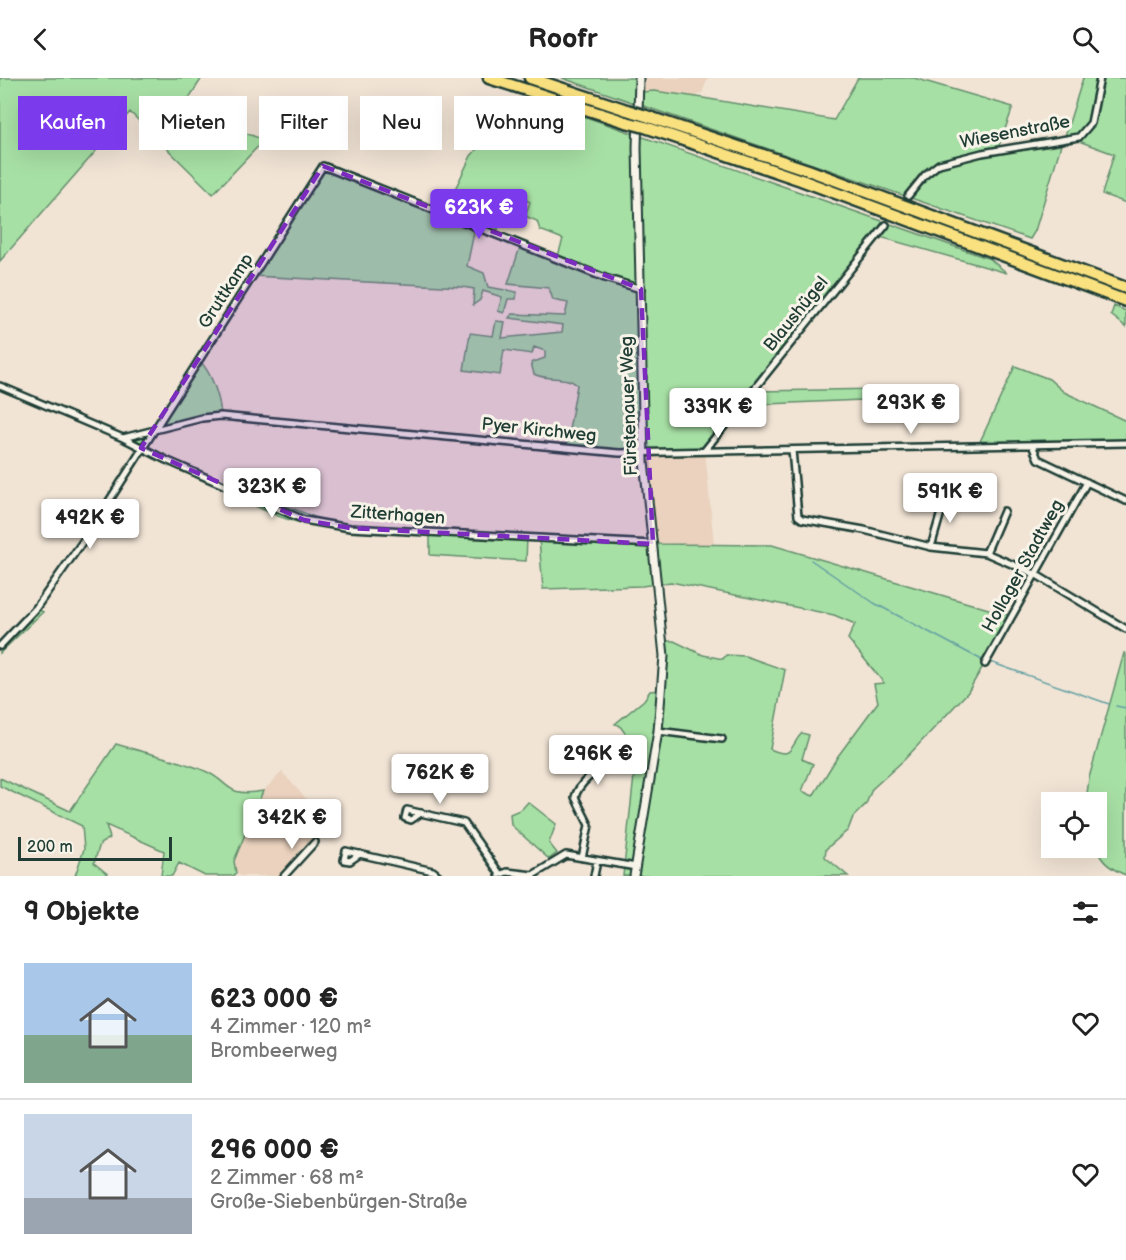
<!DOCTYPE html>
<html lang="de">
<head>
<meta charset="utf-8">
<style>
	:root { --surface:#fff; --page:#f2f2f2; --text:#222; --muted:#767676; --line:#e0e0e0; --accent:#7c3aed }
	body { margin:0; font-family:"Balsamiq Sans",sans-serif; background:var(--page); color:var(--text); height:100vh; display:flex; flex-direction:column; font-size:22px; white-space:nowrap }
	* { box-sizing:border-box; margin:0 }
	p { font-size:20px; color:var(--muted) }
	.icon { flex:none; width:33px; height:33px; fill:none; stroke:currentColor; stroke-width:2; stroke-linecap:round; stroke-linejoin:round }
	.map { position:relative; height:798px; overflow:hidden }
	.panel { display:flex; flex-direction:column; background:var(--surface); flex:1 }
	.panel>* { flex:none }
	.top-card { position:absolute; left:18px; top:18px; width:600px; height:54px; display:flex; gap:12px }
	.fabs { position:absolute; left:1041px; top:714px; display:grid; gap:12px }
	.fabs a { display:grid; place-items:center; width:66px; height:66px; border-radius:0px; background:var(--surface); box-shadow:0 6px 24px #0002; font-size:30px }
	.scale { position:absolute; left:18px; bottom:15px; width:154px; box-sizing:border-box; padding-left:6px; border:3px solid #1f3d34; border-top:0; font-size:16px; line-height:21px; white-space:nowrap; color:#1f3d34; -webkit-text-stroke:4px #f7f3e8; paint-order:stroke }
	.price { position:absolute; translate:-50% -51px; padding:0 14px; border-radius:6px; background:#fff; color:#222; font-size:20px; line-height:39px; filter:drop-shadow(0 2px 3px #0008) }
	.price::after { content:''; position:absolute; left:50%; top:36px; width:18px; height:14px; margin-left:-9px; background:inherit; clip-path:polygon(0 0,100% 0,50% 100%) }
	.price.selected { background:var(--accent); color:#fff }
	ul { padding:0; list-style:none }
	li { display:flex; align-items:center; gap:18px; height:150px; padding:0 24px }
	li+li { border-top:2px solid var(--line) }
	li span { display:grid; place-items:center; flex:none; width:168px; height:120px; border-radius:0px; color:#555 }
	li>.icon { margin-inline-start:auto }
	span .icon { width:72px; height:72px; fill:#fffc; stroke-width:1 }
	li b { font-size:26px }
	h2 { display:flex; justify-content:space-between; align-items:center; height:72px; padding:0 24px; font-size:26px }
	.pill { padding:0 21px; border-radius:0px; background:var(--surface); box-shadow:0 6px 24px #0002; font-size:21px; line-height:54px }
	.pill.selected { background:var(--accent); color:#fff }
	header { display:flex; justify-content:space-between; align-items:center; height:78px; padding:0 24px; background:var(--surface); font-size:27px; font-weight:700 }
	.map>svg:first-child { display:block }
	.built { fill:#ead2be }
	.green { fill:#a7e0a5; stroke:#638e6c; stroke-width:1.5 }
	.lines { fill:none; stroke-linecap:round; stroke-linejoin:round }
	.stream { stroke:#639fa2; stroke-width:1.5 }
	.minor-casing { stroke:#1f3d34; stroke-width:10 }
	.tertiary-casing { stroke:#1f3d34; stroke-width:11 }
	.motorway-casing { stroke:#1f3d34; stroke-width:15 }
	.minor { stroke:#f7f3e8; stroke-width:5 }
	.tertiary { stroke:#f7f3e8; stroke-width:7 }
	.motorway { stroke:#fae180; stroke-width:10 }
	.motorway-bridge-casing { stroke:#1f3d34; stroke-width:15; stroke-linecap:butt }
	.motorway-bridge { stroke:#fae180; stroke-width:10 }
	.marked { fill:#7b2cbf; fill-opacity:0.2; stroke:#7b2cbf; stroke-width:4.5; stroke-dasharray:12 8; stroke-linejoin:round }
	.labels { text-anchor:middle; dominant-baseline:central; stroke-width:6; stroke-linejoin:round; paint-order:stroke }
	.street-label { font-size:18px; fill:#1f3d34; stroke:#f7f3e8 }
</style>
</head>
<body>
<header><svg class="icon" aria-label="back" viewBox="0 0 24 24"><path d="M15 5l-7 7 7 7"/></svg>Roofr<svg class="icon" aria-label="search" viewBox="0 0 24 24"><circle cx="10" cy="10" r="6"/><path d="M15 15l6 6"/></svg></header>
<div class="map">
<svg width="1126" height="798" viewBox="0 0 1126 798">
	<rect width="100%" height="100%" fill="#f1e4d5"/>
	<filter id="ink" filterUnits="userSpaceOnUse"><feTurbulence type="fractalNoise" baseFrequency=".0167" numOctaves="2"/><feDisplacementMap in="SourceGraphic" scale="12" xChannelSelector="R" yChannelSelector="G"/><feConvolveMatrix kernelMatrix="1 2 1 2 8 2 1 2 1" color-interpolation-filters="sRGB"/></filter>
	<g filter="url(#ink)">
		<path class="built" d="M639,0h69l-6,15 -10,5 -50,-6z
			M705,372l9,94h-61l-9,-91z
			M282,694l52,58 -19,12 -31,34h-44l-4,-3 -2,-11 29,-71z"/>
		<path class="green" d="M0,0h202l-20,31 82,31 -51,54 -83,-82 -130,149z
			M562,0h77l3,14 12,-1 43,6 137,23 24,-42h56l99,29 -17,47 65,-9 -26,86 -5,8z
			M1083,0h43v125l-24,-9 12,-40 -49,-18z
			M518,22l34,5 438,154 17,14 -130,-37 -123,155 132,-2v10l-144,6 -37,45 -66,3 -73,-6 11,-62c-10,-10 -31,-4 -43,-11l-3,-11 14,-5v-7l-11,-4 -2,7 -28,-4 -4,25 -36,-5 6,-37 23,3 3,-15 9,1 -3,16 60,-6 1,-7 -54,-7 3,-4 53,2 3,-13 -15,-3 -4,-12 -41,-4 13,-40 36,15 6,-20 -23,-9 -3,-9 -12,-5 5,-14 -18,-8 -15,37 -21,-8 -9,43 17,7 4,14 29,5 -1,7h-8l-4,14 -6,-2 4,-14 -19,-6 -3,9 -7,5 1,-16 -12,-2 -209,-11 71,-109 119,47 28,-58z
			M1114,228l12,5v16l-15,-12z
			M199,282c13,13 21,38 22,56l-68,16 -12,16 -18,-10 30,-6z
			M1015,288l34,13 15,13 62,29v22l-148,3z
			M235,408l85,33 1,6c-33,0 -61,-17 -90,-31z
			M430,455l223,11 119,1 240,71 -44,76 -63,67 -33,30 -6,15 -13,13 -5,13 -22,19 -1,8 23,19h-225l14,-127 -18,-24 -4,-1 29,-24 6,-9 12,-1 2,-49h10l29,14 20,4 3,-4 19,1 40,14 -15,79c25,11 19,-3 32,-16l7,2 -7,24 11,5 -11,27 11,5 25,-40 40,-54 -4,-18 10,-1 -36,-44 7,-15 -21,-9 -163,-33 -29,4 -99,3 -4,-50 -12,-1 -1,23 -96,-6z
			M36,530l7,4 -43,41v-7z
			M1124,575l2,1v221c-39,-15 -30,-37 -30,-73h-10l3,-24z
			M116,666c29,9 61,15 89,27 26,11 19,27 58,20l-29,70 2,12 -3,3h-28l-26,-13 -7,13h-11l3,-25 -58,-26 4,13 -10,6 -6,19 16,13h-35l9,-27 -2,-23 -82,-40v-8l70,33z
			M528,724l28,22 -7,19 8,10 -8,6 -38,-34 -1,-11 12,-5z"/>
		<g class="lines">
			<path class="stream" d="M811,482l63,43 108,57
				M990,584l119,42
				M1116,628l10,2"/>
			<g class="minor-casing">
				<path id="minor" d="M908,118l17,-21 14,-11 43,-11 97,-16 12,-14 9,-45
					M0,308l123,52 79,-20 19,-2 398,37 507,-10
					M123,360l43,22 138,60 46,8 303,16
					M1032,367l6,14 88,42
					M705,372l181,-225
					M792,372l6,66 4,3 62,11 67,17 55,6 49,21 91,55
					M931,469l15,-52
					M986,475l18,-42
					M0,568l36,-38 52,-74 235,-368 282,112 36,11
					M985,586l102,-182
					M658,653l64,8
					M421,735l-10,7 -6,-2 2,-8 57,13 36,51
					M360,776l-10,7 -6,-1 2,-9 87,20 6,5
					M582,780l7,-33 -14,-28c4,-14 21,-27 33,-33
					M499,797l8,-3 26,3 33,-20 70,12
					M284,798l31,-34
					M594,798l3,-15"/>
			</g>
			<g class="tertiary-casing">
				<path id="tertiary" d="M634,798l24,-145 6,-75 -20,-195 -7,-313 2,-70"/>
			</g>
			<g class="motorway-casing">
				<path id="motorway" d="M489,0l137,44
					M530,0l97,32
					M646,38l162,54 318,118
					M645,49l156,53 325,121"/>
			</g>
			<use href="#minor" class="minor"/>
			<use href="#tertiary" class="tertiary"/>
			<use href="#motorway" class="motorway"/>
			<g class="motorway-bridge-casing">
				<path id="motorway-bridge" d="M627,32l19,6
					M626,44l19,5"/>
			</g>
			<use href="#motorway-bridge" class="motorway-bridge"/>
		</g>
	</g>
	<path class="marked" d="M323,88l318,123 12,255 -303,-16 -46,-8 -163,-72z"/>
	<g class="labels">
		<g class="street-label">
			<text transform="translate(1015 54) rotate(-11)">Wiesenstraße</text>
			<text transform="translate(226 213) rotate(-57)">Gruttkamp</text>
			<text transform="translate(796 236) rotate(-51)">Blaushügel</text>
			<text transform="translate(629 328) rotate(-92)">Fürstenauer Weg</text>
			<text transform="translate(539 352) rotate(6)">Pyer Kirchweg</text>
			<text transform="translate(398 437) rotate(4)">Zitterhagen</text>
			<text transform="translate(1023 488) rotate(-61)">Hollager Stadtweg</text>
		</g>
	</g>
</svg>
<div class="fabs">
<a><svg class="icon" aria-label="locate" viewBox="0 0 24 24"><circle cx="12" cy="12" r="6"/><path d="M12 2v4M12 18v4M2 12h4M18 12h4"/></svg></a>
</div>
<div class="scale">200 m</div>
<b class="price selected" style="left:479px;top:162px">623K €</b>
<b class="price" style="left:911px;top:357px">293K €</b>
<b class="price" style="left:718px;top:361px">339K €</b>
<b class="price" style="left:272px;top:441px">323K €</b>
<b class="price" style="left:950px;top:446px">591K €</b>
<b class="price" style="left:90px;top:472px">492K €</b>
<b class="price" style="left:598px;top:708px">296K €</b>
<b class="price" style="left:440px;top:727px">762K €</b>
<b class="price" style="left:292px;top:772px">342K €</b>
<div class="top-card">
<a class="pill selected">Kaufen</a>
<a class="pill">Mieten</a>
<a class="pill">Filter</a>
<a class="pill">Neu</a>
<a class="pill">Wohnung</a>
</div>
</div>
<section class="panel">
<h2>9 Objekte<svg class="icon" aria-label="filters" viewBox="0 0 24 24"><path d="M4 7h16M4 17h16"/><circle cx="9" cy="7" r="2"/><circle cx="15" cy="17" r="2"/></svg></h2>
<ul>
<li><span style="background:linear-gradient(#a9c7e8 60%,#7fa58c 0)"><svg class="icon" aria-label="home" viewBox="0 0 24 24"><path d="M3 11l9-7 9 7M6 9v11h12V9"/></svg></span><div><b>623 000 €</b><p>4 Zimmer · 120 m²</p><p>Brombeerweg</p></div><svg class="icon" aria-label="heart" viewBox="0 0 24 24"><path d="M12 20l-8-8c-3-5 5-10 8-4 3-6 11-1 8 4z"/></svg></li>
<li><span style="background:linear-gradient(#c9d6e8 70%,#9aa5b1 0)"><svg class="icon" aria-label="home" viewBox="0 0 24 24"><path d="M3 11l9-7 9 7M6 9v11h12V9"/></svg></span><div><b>296 000 €</b><p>2 Zimmer · 68 m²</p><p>Große-Siebenbürgen-Straße</p></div><svg class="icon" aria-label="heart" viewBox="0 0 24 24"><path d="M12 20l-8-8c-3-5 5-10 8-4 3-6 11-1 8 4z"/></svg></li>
</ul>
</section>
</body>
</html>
